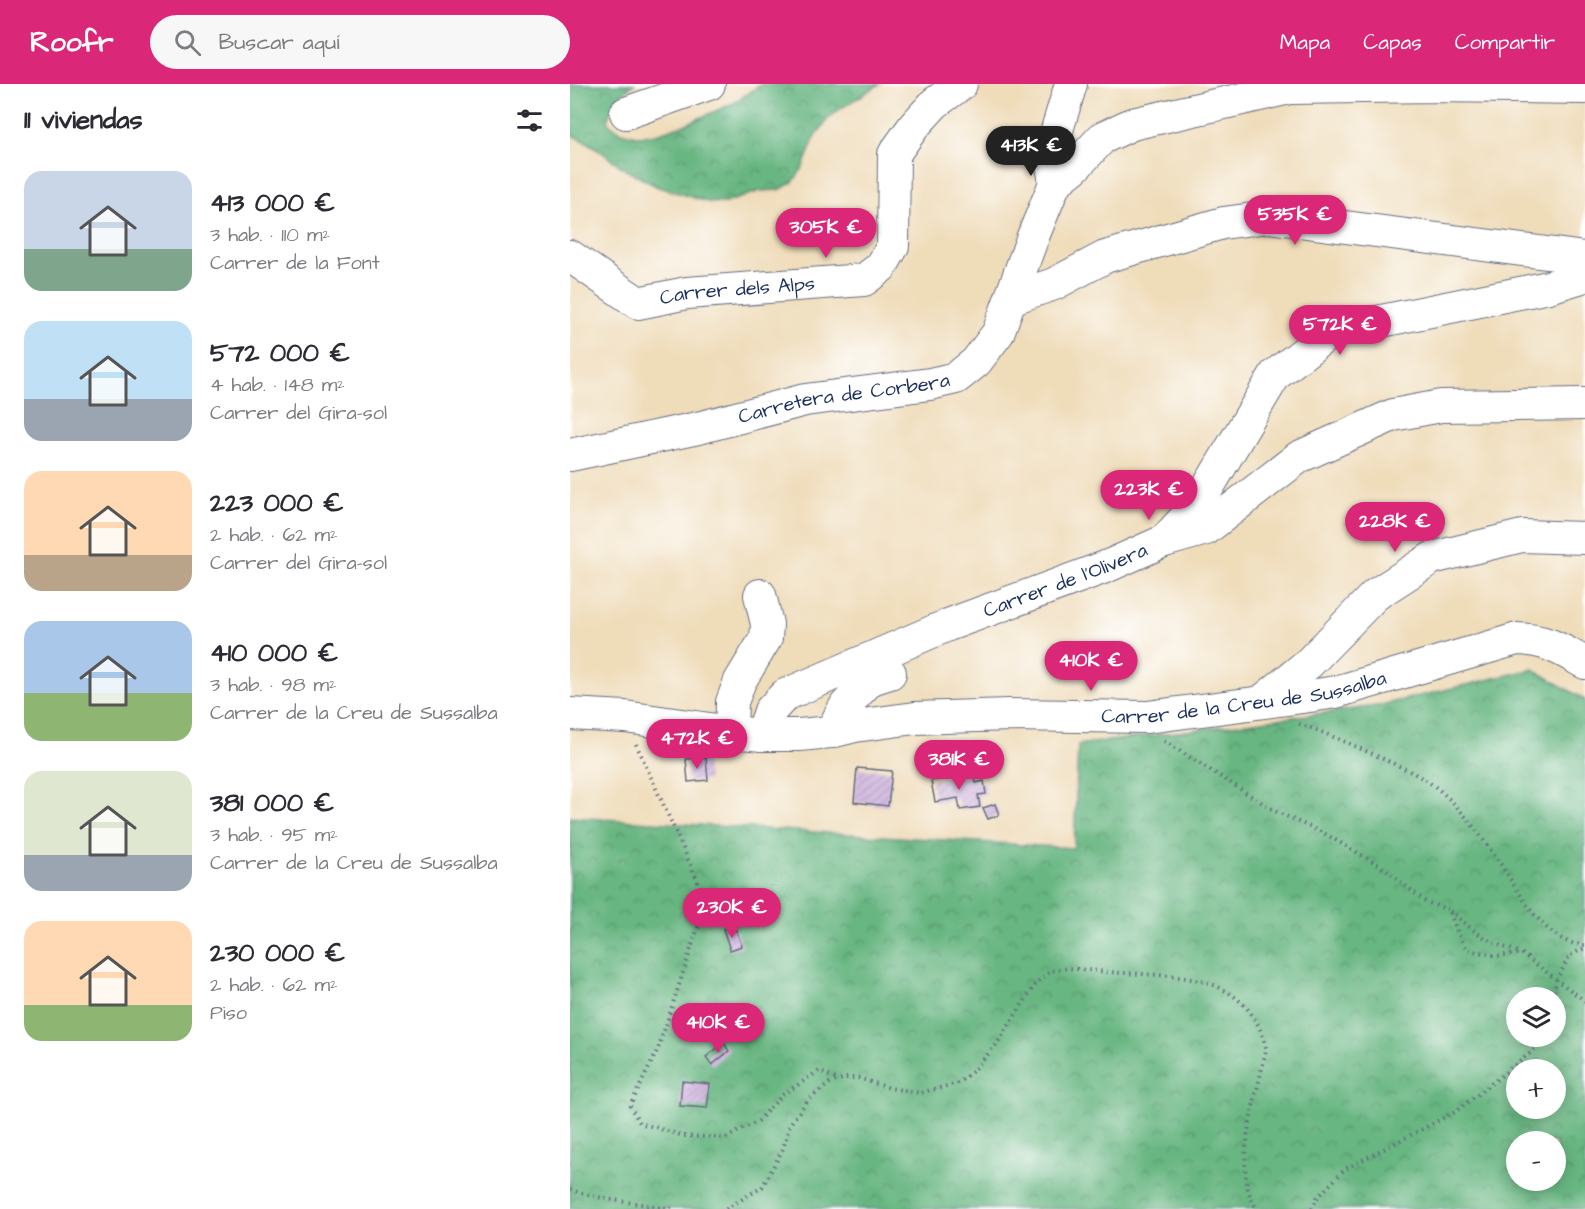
<!DOCTYPE html>
<html lang="es">
<head>
<meta charset="utf-8">
<style>
	:root { --surface:#fff; --page:#f7f7f7; --text:#2b2b33; --muted:#7c7c81; --accent:#db2777 }
	body { margin:0; font-family:"Architects Daughter",sans-serif; background:var(--page); color:var(--text); height:100vh; display:flex; flex-direction:column; font-size:22px; white-space:nowrap }
	* { box-sizing:border-box; margin:0 }
	p { font-size:20px; color:var(--muted) }
	.icon { flex:none; width:33px; height:33px; fill:none; stroke:currentColor; stroke-width:2; stroke-linecap:round; stroke-linejoin:round }
	.map { position:relative; flex:1; overflow:hidden }
	.panel { display:flex; flex-direction:column; background:var(--surface); width:570px }
	.panel>* { flex:none }
	.fabs { position:absolute; left:936px; top:903px; display:grid; gap:12px }
	.fabs a { display:grid; place-items:center; width:60px; height:60px; border-radius:50%; background:var(--surface); box-shadow:0 3px 15px #0003; font-size:30px }
	.price { position:absolute; translate:-50% -51px; padding:0 14px; border-radius:21px; background:var(--accent); color:#fff; font-size:20px; line-height:39px; filter:drop-shadow(0 2px 3px #0008) }
	.price::after { content:''; position:absolute; left:50%; top:36px; width:18px; height:14px; margin-left:-9px; background:inherit; clip-path:polygon(0 0,100% 0,50% 100%) }
	.price.active { background:#222; color:#fff }
	ul { padding:0; list-style:none }
	li { display:flex; align-items:center; gap:18px; height:150px; padding:0 24px }
	li span { display:grid; place-items:center; flex:none; width:168px; height:120px; border-radius:18px; color:#555 }
	li>.icon { margin-inline-start:auto }
	span .icon { width:72px; height:72px; fill:#fffc; stroke-width:1 }
	li b { font-size:26px }
	h2 { display:flex; justify-content:space-between; align-items:center; height:72px; padding:0 24px; font-size:26px }
	header { display:flex; align-items:center; gap:36px; box-sizing:border-box; height:84px; padding:0 30px; background:var(--accent); color:#fff }
	header strong { font-size:28px }
	nav { display:flex; gap:33px; margin-inline-start:auto; font-size:21px }
	.search { width:420px; height:54px; background:var(--page); display:flex; align-items:center; gap:15px; box-sizing:border-box; padding:0 21px; border-radius:33px; color:var(--muted); font-size:22px }
	main { display:flex; flex:1; min-height:0 }
	.map>svg:first-child { display:block }
	.forest { fill:url(#forest-crowns); stroke:#417270; stroke-width:1.5; fill-rule:evenodd }
	.building { fill:url(#building-hatch) }
	.lines { fill:none; stroke-linecap:round; stroke-linejoin:round }
	.minor-casing { stroke:#656c7e; stroke-width:34 }
	.path { stroke:#656c7e; stroke-width:4; stroke-dasharray:1.5 4.5; stroke-linecap:butt }
	.minor { stroke:#fff; stroke-width:32 }
	.labels { text-anchor:middle; dominant-baseline:central; stroke-width:6; stroke-linejoin:round; paint-order:stroke }
	.street-label { font-size:20px; fill:#1b2f5e; stroke:#fff }
</style>
</head>
<body>
<header>
<strong>Roofr</strong>
<div class="search"><svg class="icon" aria-label="search" viewBox="0 0 24 24"><circle cx="10" cy="10" r="6"/><path d="M15 15l6 6"/></svg>Buscar aquí</div>
<nav><a>Mapa</a><a>Capas</a><a>Compartir</a></nav>
</header>
<main>
<section class="panel">
<h2>11 viviendas<svg class="icon" aria-label="filters" viewBox="0 0 24 24"><path d="M4 7h16M4 17h16"/><circle cx="9" cy="7" r="2"/><circle cx="15" cy="17" r="2"/></svg></h2>
<ul>
<li><span style="background:linear-gradient(#c9d6e8 65%,#7fa58c 0)"><svg class="icon" aria-label="home" viewBox="0 0 24 24"><path d="M3 11l9-7 9 7M6 9v11h12V9"/></svg></span><div><b>413 000 €</b><p>3 hab. · 110 m²</p><p>Carrer de la Font</p></div></li>
<li><span style="background:linear-gradient(#bfe0f5 65%,#9aa5b1 0)"><svg class="icon" aria-label="home" viewBox="0 0 24 24"><path d="M3 11l9-7 9 7M6 9v11h12V9"/></svg></span><div><b>572 000 €</b><p>4 hab. · 148 m²</p><p>Carrer del Gira-sol</p></div></li>
<li><span style="background:linear-gradient(#ffd9b3 70%,#b9a48a 0)"><svg class="icon" aria-label="home" viewBox="0 0 24 24"><path d="M3 11l9-7 9 7M6 9v11h12V9"/></svg></span><div><b>223 000 €</b><p>2 hab. · 62 m²</p><p>Carrer del Gira-sol</p></div></li>
<li><span style="background:linear-gradient(#a9c7e8 60%,#8fb573 0)"><svg class="icon" aria-label="home" viewBox="0 0 24 24"><path d="M3 11l9-7 9 7M6 9v11h12V9"/></svg></span><div><b>410 000 €</b><p>3 hab. · 98 m²</p><p>Carrer de la Creu de Sussalba</p></div></li>
<li><span style="background:linear-gradient(#dfe7d0 70%,#9aa5b1 0)"><svg class="icon" aria-label="home" viewBox="0 0 24 24"><path d="M3 11l9-7 9 7M6 9v11h12V9"/></svg></span><div><b>381 000 €</b><p>3 hab. · 95 m²</p><p>Carrer de la Creu de Sussalba</p></div></li>
<li><span style="background:linear-gradient(#ffd9b3 70%,#8fb573 0)"><svg class="icon" aria-label="home" viewBox="0 0 24 24"><path d="M3 11l9-7 9 7M6 9v11h12V9"/></svg></span><div><b>230 000 €</b><p>2 hab. · 62 m²</p><p>Piso</p></div></li>
</ul>
</section>
<div class="map">
<svg width="1015" height="1125" viewBox="0 0 1015 1125">
	<defs>
		<pattern id="forest-crowns" width="20" height="18" patternUnits="userSpaceOnUse" patternTransform="scale(1.5)"><rect width="20" height="18" fill="#67b681"/><path d="M2 6a3 3 0 1 1 6 0M12 15a3 3 0 1 1 6 0" fill="none" stroke="#54946d"/></pattern>
		<pattern id="building-hatch" width="6" height="6" patternUnits="userSpaceOnUse" patternTransform="scale(1.5)"><rect width="6" height="6" fill="#cdb1dc"/><path d="M-1 1l2-2M0 6l6-6M5 7l2-2" fill="none" stroke="#a690b6"/></pattern>
	</defs>
	<rect width="100%" height="100%" fill="#fff"/>
	<filter id="ink" filterUnits="userSpaceOnUse"><feTurbulence type="fractalNoise" baseFrequency=".0167" numOctaves="2"/><feDisplacementMap in="SourceGraphic" scale="12" xChannelSelector="R" yChannelSelector="G"/><feConvolveMatrix kernelMatrix="1 2 1 2 8 2 1 2 1" color-interpolation-filters="sRGB"/></filter>
	<filter id="wash" filterUnits="userSpaceOnUse"><feTurbulence type="fractalNoise" baseFrequency=".008" numOctaves="4" result="noise"/><feDisplacementMap in="SourceGraphic" scale="24" xChannelSelector="R" yChannelSelector="G"/><feGaussianBlur stdDeviation="1.35" result="paint"/><feColorMatrix in="noise" values="0 0 0 0 0 0 0 0 0 0 0 0 0 0 0 0 0 1.4 0 .05"/><feComposite in="paint" operator="in"/></filter>
	<g filter="url(#wash)">
		<rect width="100%" height="100%" fill="#efdcb9"/>
		<path class="forest" d="M0,0h64c-15,10 -22,20 -27,38l14,10 15,4 17,-1 33,-11 48,-21 27,-19h119l-39,24 -13,11 -13,18 -13,32 -9,13 -14,8 -19,1 -35,12 -17,-1 -50,-15 -32,-17 -31,-23 -25,-13z
			M963,585l52,31v509h-1015v-392l504,31 4,-103 299,-39zM946,914h40v38h-40zM946,986h40v38h-40zM946,1058h40v38h-40z"/>
		<g id="blocks">
			<path class="building" d="M136,674l2,22 -20,2 -2,-23z
				M287,684l35,3 -4,35 -34,-4z
				M404,689l2,10 8,-2 2,13 -8,1 2,12 -20,3 -2,-12 -23,4 -4,-21z
				M425,720l4,11 -11,4 -5,-11z
				M158,843l1,4 7,-1 6,16 -12,4 -7,-21z
				M154,959l5,8 -17,14 -6,-8z
				M112,997l28,3 -3,24 -27,-2z"/>
		</g>
	</g>
	<g filter="url(#ink)">
		<use href="#blocks" fill-opacity="0" stroke="#656c7e" stroke-width="1.5"/>
		<g class="lines">
			<g class="minor-casing">
				<g id="minor">
					<path d="M56,29l83,-29"/>
					<path d="M485,99l-5,-30 21,-69"/>
					<path id="s1" d="M0,172l68,47 49,-10 177,-13 17,-13 12,-21 1,-92 20,-28 21,-23 26,-19"/>
					<path d="M443,214l41,-14 51,-27 118,-34 45,-6 317,41"/>
					<path id="s2" d="M0,371l128,-27 107,-28 125,-16 26,-6 20,-16 22,-29 34,-94 23,-56 20,-16 27,-29 30,-14 158,-36 146,-2 149,2"/>
					<path d="M594,457l34,-37 77,-129 57,-44 217,-44 36,-11"/>
					<path d="M691,618l48,-39 66,-68 57,-37 90,-22 63,2"/>
					<path id="s3" d="M0,630l55,3 106,15 31,3h37l32,-3 24,-6 60,-8 94,-3 138,2 163,-21 26,-4 181,-53c30,1 43,10 68,24"/>
					<path d="M161,648l1,-30 8,-21 26,-43 1,-14 -7,-29"/>
					<path d="M261,648l15,-27 25,-26 19,-6"/>
					<path id="s4" d="M192,651l8,-24 15,-16 163,-70 160,-59 56,-25 42,-12 93,-72 94,-42 48,-9 144,-2"/>
				</g>
			</g>
			<path class="path" d="M729,640c26,8 50,20 76,31 25,12 50,21 70,40 18,16 38,44 52,64 22,30 45,85 88,86
				M594,657l111,70 50,23 54,31 47,37 23,8 9,24 10,16 30,6 23,-3 64,48
				M66,660l60,133 9,29 -47,143 -28,57 10,17 44,13 42,2 32,-17 24,-26 37,-24 19,9
				M880,827l23,19 20,13 28,10
				M983,914l3,-17 14,-26 15,-7
				M0,1106l36,9 68,10
				M156,1125l36,-22 21,-38 7,-25 18,-24 22,-17 15,-5h13l32,10 30,5 38,-10 15,-12 23,-26 40,-62 15,-12 17,-3c19,2 37,4 56,5 30,2 74,2 100,17 23,12 37,34 42,58 -7,44 -37,122 -9,161
				M742,1125l5,-11 28,-29 110,-57 78,-61 11,-15"/>
			<use href="#minor" class="minor"/>
		</g>
	</g>
	<g class="labels">
		<g class="street-label">
			<text stroke="none"><textPath href="#s1" startOffset="183">Carrer dels Alps</textPath></text>
			<text stroke="none"><textPath href="#s2" startOffset="280">Carretera de Corbera</textPath></text>
			<text stroke="none"><textPath href="#s4" startOffset="350">Carrer de l'Olivera</textPath></text>
			<text stroke="none"><textPath href="#s3" startOffset="678">Carrer de la Creu de Sussalba</textPath></text>
		</g>
	</g>
</svg>
<div class="fabs">
<a><svg class="icon" aria-label="layers" viewBox="0 0 24 24"><path d="M12 4l9 5-9 5-9-5zM3 14l9 5 9-5"/></svg></a>
<a>+</a>
<a>−</a>
</div>
<b class="price active" style="left:461px;top:93px">413K €</b>
<b class="price" style="left:725px;top:162px">535K €</b>
<b class="price" style="left:256px;top:175px">305K €</b>
<b class="price" style="left:770px;top:272px">572K €</b>
<b class="price" style="left:579px;top:437px">223K €</b>
<b class="price" style="left:825px;top:469px">228K €</b>
<b class="price" style="left:521px;top:608px">410K €</b>
<b class="price" style="left:127px;top:686px">472K €</b>
<b class="price" style="left:389px;top:707px">381K €</b>
<b class="price" style="left:162px;top:855px">230K €</b>
<b class="price" style="left:148px;top:970px">410K €</b>
</div>
</main>
</body>
</html>
